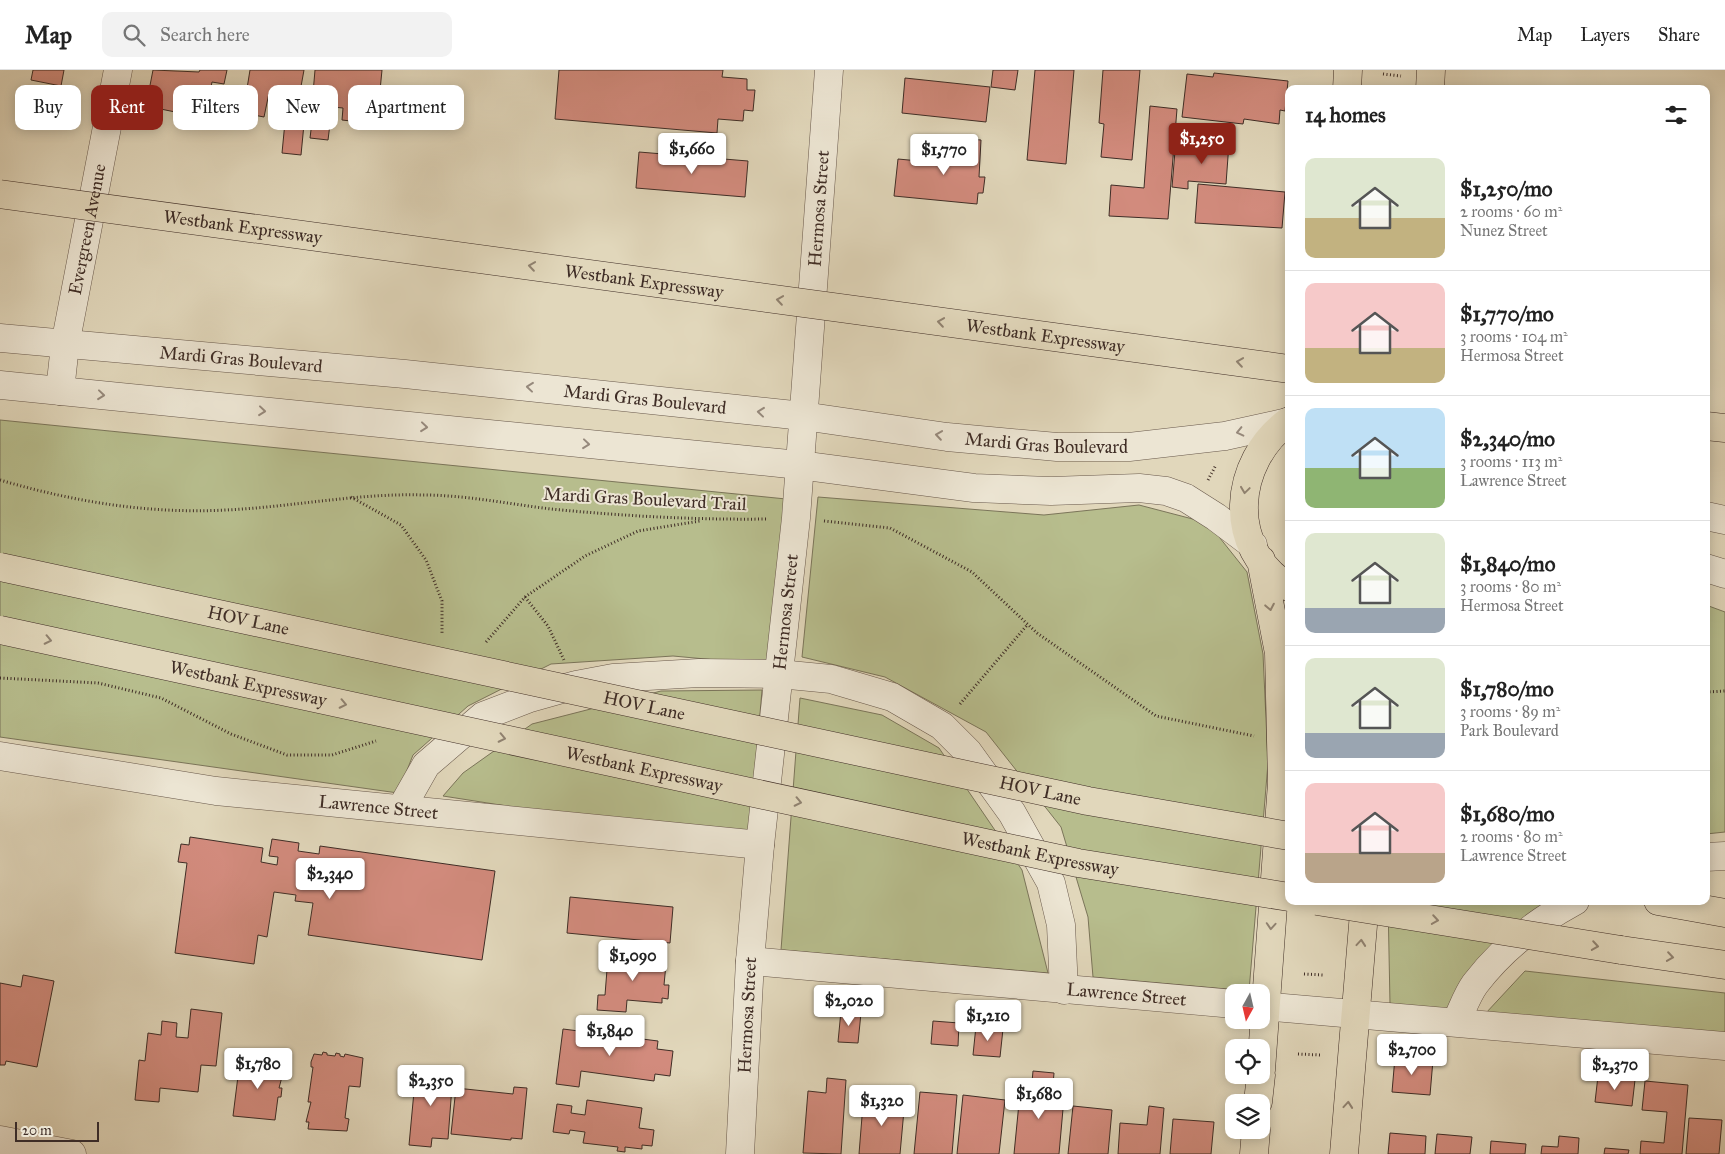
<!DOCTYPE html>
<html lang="en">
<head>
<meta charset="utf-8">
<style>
	:root { --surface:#fff; --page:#f2f2f2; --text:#222; --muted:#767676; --line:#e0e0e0; --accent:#8f2418 }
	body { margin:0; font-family:"IM FELL Great Primer",serif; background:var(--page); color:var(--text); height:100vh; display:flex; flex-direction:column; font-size:19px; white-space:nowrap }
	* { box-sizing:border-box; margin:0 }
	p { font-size:16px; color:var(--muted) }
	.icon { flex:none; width:28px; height:28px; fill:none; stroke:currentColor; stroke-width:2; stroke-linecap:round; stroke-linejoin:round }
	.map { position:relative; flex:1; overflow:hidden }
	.sheet { position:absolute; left:1285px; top:15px; width:425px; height:820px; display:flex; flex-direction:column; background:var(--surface); border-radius:10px; box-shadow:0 2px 12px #0003 }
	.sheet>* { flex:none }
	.guide { position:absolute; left:15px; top:15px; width:475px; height:45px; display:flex; gap:10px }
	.needle { width:32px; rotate:188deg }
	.tools { position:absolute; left:1225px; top:914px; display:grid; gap:10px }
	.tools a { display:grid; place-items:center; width:45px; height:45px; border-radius:10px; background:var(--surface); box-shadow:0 2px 12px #0003; font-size:25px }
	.scale { position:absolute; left:15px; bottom:12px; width:84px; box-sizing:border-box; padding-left:5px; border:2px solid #3f2d26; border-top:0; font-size:14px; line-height:18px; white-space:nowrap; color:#3f2d26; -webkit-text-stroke:4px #ece5d3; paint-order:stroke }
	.price { position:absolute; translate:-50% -42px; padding:0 11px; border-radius:5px; background:#fff; color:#222; font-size:16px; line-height:32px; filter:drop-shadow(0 1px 2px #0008) }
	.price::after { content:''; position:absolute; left:50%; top:30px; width:15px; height:11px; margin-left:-8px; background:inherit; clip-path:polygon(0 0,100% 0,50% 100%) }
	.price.current { background:var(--accent); color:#fff }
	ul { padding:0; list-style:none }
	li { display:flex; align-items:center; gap:15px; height:125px; padding:0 20px }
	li+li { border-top:1px solid var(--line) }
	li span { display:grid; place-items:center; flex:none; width:140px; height:100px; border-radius:10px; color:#555 }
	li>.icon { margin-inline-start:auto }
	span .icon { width:60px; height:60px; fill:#fffc; stroke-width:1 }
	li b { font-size:21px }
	h2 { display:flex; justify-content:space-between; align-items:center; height:60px; padding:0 20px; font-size:21px }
	.chip { padding:0 18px; border-radius:10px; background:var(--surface); box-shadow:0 2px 12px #0003; font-size:18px; line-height:45px }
	.chip.current { background:var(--accent); color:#fff }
	header { display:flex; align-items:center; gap:30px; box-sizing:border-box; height:70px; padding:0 25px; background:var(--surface); border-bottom:1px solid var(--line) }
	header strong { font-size:24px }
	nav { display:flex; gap:28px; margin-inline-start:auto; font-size:18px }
	.search { width:350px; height:45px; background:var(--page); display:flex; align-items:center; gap:12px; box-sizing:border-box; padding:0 18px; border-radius:10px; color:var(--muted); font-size:19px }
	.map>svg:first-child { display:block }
	.green { fill:#b7bd8d; stroke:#7b755a }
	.building { fill:#d28b7d; stroke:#3f2d26 }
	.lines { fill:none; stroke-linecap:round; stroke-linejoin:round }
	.minor-casing { stroke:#68584b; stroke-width:29 }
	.major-casing { stroke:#3f2d26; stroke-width:29 }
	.highway-casing { stroke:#3f2d26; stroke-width:29 }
	.path { stroke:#3f2d26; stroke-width:3; stroke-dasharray:1 2.5; stroke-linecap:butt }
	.minor { stroke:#ece5d3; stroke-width:28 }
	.major { stroke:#e1d7bb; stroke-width:28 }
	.highway { stroke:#e1d7bb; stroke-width:28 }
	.highway-bridge-casing { stroke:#3f2d26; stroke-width:29; stroke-linecap:butt }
	.highway-bridge { stroke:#e1d7bb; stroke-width:28 }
	.oneway { stroke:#908270 }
	.oneway2 { stroke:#96897c }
	.labels { text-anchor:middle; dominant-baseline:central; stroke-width:4; stroke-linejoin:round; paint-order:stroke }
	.street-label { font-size:18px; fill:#3f2d26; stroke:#ece5d3 }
</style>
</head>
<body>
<header>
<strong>Map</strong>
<div class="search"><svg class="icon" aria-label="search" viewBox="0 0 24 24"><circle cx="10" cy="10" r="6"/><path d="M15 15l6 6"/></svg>Search here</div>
<nav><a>Map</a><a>Layers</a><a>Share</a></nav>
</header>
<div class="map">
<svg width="1725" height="1084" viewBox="0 0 1725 1084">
	<rect width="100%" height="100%" fill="#e1d7bb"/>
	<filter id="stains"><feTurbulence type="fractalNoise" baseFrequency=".004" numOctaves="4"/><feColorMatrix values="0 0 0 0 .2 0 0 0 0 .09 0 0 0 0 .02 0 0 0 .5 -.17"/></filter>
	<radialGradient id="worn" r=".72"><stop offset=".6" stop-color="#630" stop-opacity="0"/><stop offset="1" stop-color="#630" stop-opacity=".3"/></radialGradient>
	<path class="green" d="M0,350l786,79 -16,166 -97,-9 -122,8 -83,42 -55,49 -15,38 -398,-56z
		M818,427l226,18 95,-10 69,18 39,49 16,82 5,109 -19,228 -156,-14 -5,-60 -27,-90 -75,-95 -101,-55 -83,-20z
		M1706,535l19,7v220l-19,2z
		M762,620l-13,154 -306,-48 20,-23 69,-49 129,-33z
		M800,628l82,17 57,33 83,122 26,103 -267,-23z
		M1388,831h158l-60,54 -34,55 -62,-6z
		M1525,901l200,22v42l-240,-21z"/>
	<path class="building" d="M33,0h31l-3,16 -30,-6z
		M153,0l46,2 1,-2h27l-3,14 -12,-2 -8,41 -20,-5 1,-4 -39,-8z
		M250,0h54l-4,22 -18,-3 -2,6 -11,-2 -5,24 -21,-4z
		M315,0h67l-4,41 -9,-1 -1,13 -26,-3 1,-12 -31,-3z
		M559,0h164l-1,7 25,2v11h8l-2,21 -9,-1 -1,11 -25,-2 -1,14 -162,-14z
		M993,0h25l-3,20 -24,-3z
		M1035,0h39l-8,94 -39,-4z
		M1103,0h37l-8,90 -31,-3 3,-33 -5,-1z
		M1214,3l74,8 -3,30 -5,-1 -1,14 -35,-5 -1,5 -61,-7 5,-43 26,3z
		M905,8l85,9 -4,35 -84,-9z
		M1150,36l27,3 -9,110 -59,-3 2,-31 33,3z
		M285,52l19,2 -3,31 -19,-2z
		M312,52l18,2 -2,16 -18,-2z
		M954,68l27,2 -2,37h6l-2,16h-5l-1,11 -83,-8 4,-37 53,5z
		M1198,71l31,2 -3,41 -38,-3v8l-16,-2 3,-36 22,1z
		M639,82l109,9 -3,36 -109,-9z
		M1198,114l87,8 -3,36 -87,-5z
		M190,767l73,11 -2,14 16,3 1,-8 -9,-1 3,-17 27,4 -1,8 21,3 1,-8 175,25 -13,89 -174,-25 5,-32 -18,-2 1,-6 -22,-3 -7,45 -9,-2 -4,29 -79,-11 12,-90 -9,-1 3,-18 8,1z
		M570,827l103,10 -3,36 -103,-10z
		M628,882l28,2 -1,9 11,1 -2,21h5l-1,14 -6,-1v5l-35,-3 -1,12 -29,-2 1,-15h7l3,-38 20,1z
		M23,905l31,6 -17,86 -31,-6 -1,4h-5v-82l21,4z
		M191,939l31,4 -6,53 -15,-1 -3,27 -38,-4 -1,14 -24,-2 4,-40 6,1 3,-28 13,2 1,-14 15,2 -1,14 12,1z
		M841,941l20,2 -3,30 -20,-1z
		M933,951l26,2 -1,23 -27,-2z
		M976,956l27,3 -3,28 -27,-2z
		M563,959l95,12 -1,8 16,2 -3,25 -15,-2 -1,7 -73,-10 -2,16 -23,-3z
		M323,982l4,1v2l8,1 1,-3 4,1v2l4,1 1,-3 18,4 -3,29 -11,-1 -4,32 4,1 -2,12 -39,-2 1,-7h-3l5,-20h-3l5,-35h-2v-5l3,-8 8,1z
		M1395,987l38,3 -3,35 -38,-3z
		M240,990l29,4v-3l13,3 -2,9h3l-4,15h3l-1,9h-3l-3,23 -42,-4z
		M416,1000l37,3 -5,66 -16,-1 -1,9 -22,-2z
		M1033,1001l21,2 -3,35 12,1 -4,45h-45l5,-51 11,1z
		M1598,1006l37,4 -3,26 -37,-4z
		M827,1008l19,2 -5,74 -38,-1 5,-62 18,2z
		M1645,1011l43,4 -6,69h-42l1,-13 23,2 3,-31 -25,-2z
		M514,1017l13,1 -5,51 -11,-1v2l-60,-6 5,-46 57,6z
		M920,1022l37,3 -5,59h-38z
		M963,1025l42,5 -6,54h-42z
		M875,1027l30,2 -5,55h-41l4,-50 11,1z
		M587,1030l55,8 -3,20 15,2 -2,16 -10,-1v4l-17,-2v5l-8,-1 1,-4 -35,-4 2,-11 -15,-2 -1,4 -16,-2 4,-28 15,2 -1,7 14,2z
		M1073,1036l39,4 -4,44h-40z
		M1149,1036l15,2 -4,46h-42l2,-31 27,2z
		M1689,1048l33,2 -3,34h-33z
		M1173,1049l41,3 -3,32h-41z
		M1390,1063l36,3 -1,18h-37z
		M1437,1064l35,3 -2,17h-35z
		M1559,1066l20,2 -1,16h-37l1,-8 16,1z
		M1491,1071l35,3 -1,10h-35z
		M1605,1078l24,2 -1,4h-24z"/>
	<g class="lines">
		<g class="minor-casing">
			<g id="minor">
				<path id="s1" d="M0,268l405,36 398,42 144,21 110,10h72l96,-11 63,-14"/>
				<path d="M0,315l799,80 175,23 77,3 88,-3 27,3 20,7 30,19 37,28"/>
				<path id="s2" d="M60,321l5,-46 53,-275"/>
				<path d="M1706,446l19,4"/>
				<path d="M1706,498l19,6"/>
				<path id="s3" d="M0,686l216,35 544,54"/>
				<path d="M401,739l25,-44 57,-49 47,-18 46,-13 37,-7 86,-5 80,1 52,5 61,18 50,29 26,26 44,61 39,70 10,42 3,65"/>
				<path d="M1706,787l19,-1"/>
				<path id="s4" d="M750,891l484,43"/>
				<path d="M1261,936l464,40"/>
				<path d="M1456,952c6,-12 11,-27 19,-38 26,-34 61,-62 100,-83"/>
				<path d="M0,1070l72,14"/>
				<path id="s5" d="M740,1084l10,-193 10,-116 36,-327 33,-448"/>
			</g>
		</g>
		<g class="major-casing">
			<path id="major" d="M1347,19l1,-19
				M1430,19l1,-19
				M1289,351c-56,40 -64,128 0,166
				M1261,490l18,93 3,130 -21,287
				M1258,1032l3,-27
				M1254,1084l2,-24
				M1344,1084l21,-253"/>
		</g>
		<g class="highway-casing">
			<path id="highway" d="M1706,356l19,2
				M1658,831l67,12
				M1621,880l104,15"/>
		</g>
		<path class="path" d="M1383,4l18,2
			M0,410c75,22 148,34 226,30 66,-3 131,-17 197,-15 42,0 86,9 128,14 72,7 144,11 217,10
			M1208,410l8,-15
			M351,427l50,28 25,35 16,41v34
			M824,451l66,7 82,44 65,61 119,83 98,20
			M525,527l23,29 16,34
			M486,572l39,-45 60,-41 53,-25 62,-10
			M0,608l98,5 63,15 70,36 56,21h45l44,-14
			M1706,622l19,-1
			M960,634l68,-80
			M1304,904l19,1
			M1298,984l22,1"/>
		<use href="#minor" class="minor"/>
		<use href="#major" class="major"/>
		<use href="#highway" class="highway"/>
		<g class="highway-bridge-casing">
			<g id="highway-bridge">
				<path id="s6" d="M0,124l1289,175"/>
				<path id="s7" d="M0,497l1088,234 201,35"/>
				<path id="s8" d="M0,560l1078,233 211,34"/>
				<path d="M1317,831l304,49"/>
			</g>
		</g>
		<use href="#highway-bridge" class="highway-bridge"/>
	</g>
	<defs><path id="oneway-chevron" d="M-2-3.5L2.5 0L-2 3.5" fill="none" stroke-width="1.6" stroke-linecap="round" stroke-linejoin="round" transform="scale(1.25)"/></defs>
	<g class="oneway">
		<use href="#oneway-chevron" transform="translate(532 196) rotate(-172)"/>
		<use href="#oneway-chevron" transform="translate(780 230) rotate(-172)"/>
		<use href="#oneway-chevron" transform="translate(941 252) rotate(-172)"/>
		<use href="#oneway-chevron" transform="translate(1240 292) rotate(-172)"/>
		<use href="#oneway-chevron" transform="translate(1245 420) rotate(98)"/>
		<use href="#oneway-chevron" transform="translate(1270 537) rotate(79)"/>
		<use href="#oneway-chevron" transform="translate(48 570) rotate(12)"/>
		<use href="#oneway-chevron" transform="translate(343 634) rotate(12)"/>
		<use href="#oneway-chevron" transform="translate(502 668) rotate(12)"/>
		<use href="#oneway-chevron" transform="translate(798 732) rotate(12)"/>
		<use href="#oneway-chevron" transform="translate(1435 850) rotate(9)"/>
		<use href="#oneway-chevron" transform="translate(1271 856) rotate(94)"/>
		<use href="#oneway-chevron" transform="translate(1361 873) rotate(-85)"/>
		<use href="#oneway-chevron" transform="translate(1595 876) rotate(9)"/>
		<use href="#oneway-chevron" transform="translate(1670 887) rotate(8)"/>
		<use href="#oneway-chevron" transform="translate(1348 1035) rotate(-85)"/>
	</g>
	<g class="oneway2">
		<use href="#oneway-chevron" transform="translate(530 317) rotate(-174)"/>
		<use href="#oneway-chevron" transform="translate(101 325) rotate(6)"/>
		<use href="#oneway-chevron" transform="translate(262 341) rotate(6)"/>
		<use href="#oneway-chevron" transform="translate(761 342) rotate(-174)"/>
		<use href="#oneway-chevron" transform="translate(424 357) rotate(6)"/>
		<use href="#oneway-chevron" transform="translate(1240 362) rotate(167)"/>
		<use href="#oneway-chevron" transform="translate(939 365) rotate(-172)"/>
		<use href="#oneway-chevron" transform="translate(586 374) rotate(6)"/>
	</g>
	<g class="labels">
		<g class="street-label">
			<text stroke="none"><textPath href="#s5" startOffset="949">Hermosa Street</textPath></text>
			<text stroke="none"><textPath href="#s6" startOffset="245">Westbank Expressway</textPath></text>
			<text stroke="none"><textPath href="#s2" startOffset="164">Evergreen Avenue</textPath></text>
			<text stroke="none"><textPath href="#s6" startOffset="650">Westbank Expressway</textPath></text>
			<text stroke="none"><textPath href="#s6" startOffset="1055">Westbank Expressway</textPath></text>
			<text stroke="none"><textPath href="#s1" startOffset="242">Mardi Gras Boulevard</textPath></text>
			<text stroke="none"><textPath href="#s1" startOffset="648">Mardi Gras Boulevard</textPath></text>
			<text stroke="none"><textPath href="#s1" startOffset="1052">Mardi Gras Boulevard</textPath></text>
			<text transform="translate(645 429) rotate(3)">Mardi Gras Boulevard Trail</text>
			<text stroke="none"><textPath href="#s5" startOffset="544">Hermosa Street</textPath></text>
			<text stroke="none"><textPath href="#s7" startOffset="254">HOV Lane</textPath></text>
			<text stroke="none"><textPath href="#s8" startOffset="254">Westbank Expressway</textPath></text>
			<text stroke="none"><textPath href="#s7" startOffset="659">HOV Lane</textPath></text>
			<text stroke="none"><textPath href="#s8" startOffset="659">Westbank Expressway</textPath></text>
			<text stroke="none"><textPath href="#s7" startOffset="1064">HOV Lane</textPath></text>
			<text stroke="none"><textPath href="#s3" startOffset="382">Lawrence Street</textPath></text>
			<text stroke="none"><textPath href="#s8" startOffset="1064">Westbank Expressway</textPath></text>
			<text stroke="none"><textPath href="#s4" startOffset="378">Lawrence Street</textPath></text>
			<text stroke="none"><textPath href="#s5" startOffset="139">Hermosa Street</textPath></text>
		</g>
	</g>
	<rect width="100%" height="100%" filter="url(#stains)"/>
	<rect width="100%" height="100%" fill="url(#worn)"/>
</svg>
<div class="tools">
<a><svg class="needle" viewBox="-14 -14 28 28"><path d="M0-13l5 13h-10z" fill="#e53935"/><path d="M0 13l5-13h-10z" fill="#767676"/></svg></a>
<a><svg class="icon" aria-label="locate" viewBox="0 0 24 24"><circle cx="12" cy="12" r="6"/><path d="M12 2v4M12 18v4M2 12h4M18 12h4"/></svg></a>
<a><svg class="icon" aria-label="layers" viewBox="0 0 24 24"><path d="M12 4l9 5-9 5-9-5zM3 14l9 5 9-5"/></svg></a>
</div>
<div class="scale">20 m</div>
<b class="price current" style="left:1202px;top:95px">$1,250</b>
<b class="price" style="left:692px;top:105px">$1,660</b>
<b class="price" style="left:944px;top:106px">$1,770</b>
<b class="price" style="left:330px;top:830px">$2,340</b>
<b class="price" style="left:633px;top:912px">$1,090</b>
<b class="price" style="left:849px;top:957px">$2,020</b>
<b class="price" style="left:988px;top:972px">$1,210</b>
<b class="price" style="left:610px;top:987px">$1,840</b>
<b class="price" style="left:1412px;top:1006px">$2,700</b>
<b class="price" style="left:258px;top:1020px">$1,780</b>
<b class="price" style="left:1615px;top:1021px">$2,370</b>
<b class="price" style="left:431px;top:1037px">$2,350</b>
<b class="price" style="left:1039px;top:1050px">$1,680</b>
<b class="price" style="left:882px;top:1057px">$1,320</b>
<div class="guide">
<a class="chip">Buy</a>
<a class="chip current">Rent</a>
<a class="chip">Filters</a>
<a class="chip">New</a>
<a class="chip">Apartment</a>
</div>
<section class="sheet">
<h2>14 homes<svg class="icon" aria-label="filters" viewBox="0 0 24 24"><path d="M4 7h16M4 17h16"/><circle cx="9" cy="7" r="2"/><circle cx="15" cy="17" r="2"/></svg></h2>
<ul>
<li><span style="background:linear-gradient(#dfe7d0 60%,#c2b280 0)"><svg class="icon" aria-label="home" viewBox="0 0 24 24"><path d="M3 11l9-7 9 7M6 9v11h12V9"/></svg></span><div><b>$1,250/mo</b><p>2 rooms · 60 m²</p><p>Nunez Street</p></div></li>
<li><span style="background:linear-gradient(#f6c9c9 65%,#c2b280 0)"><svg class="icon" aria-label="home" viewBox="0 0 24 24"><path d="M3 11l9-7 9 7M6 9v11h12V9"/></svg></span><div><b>$1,770/mo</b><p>3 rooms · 104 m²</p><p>Hermosa Street</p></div></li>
<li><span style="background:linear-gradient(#bfe0f5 60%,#8fb573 0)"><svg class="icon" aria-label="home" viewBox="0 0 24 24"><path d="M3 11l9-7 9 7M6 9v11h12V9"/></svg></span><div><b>$2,340/mo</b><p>3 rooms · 113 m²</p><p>Lawrence Street</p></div></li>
<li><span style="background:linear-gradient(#dfe7d0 75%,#9aa5b1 0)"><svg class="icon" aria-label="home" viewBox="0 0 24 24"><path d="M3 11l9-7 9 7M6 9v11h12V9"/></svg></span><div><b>$1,840/mo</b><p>3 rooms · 80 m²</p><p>Hermosa Street</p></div></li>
<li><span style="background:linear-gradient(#dfe7d0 75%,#9aa5b1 0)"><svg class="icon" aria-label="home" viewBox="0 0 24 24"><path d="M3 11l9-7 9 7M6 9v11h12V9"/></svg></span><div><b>$1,780/mo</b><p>3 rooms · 89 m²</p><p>Park Boulevard</p></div></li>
<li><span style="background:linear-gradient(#f6c9c9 70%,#b9a48a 0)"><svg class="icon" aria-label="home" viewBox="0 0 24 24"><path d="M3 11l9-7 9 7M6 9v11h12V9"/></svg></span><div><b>$1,680/mo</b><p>2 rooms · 80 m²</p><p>Lawrence Street</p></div></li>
</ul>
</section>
</div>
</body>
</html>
